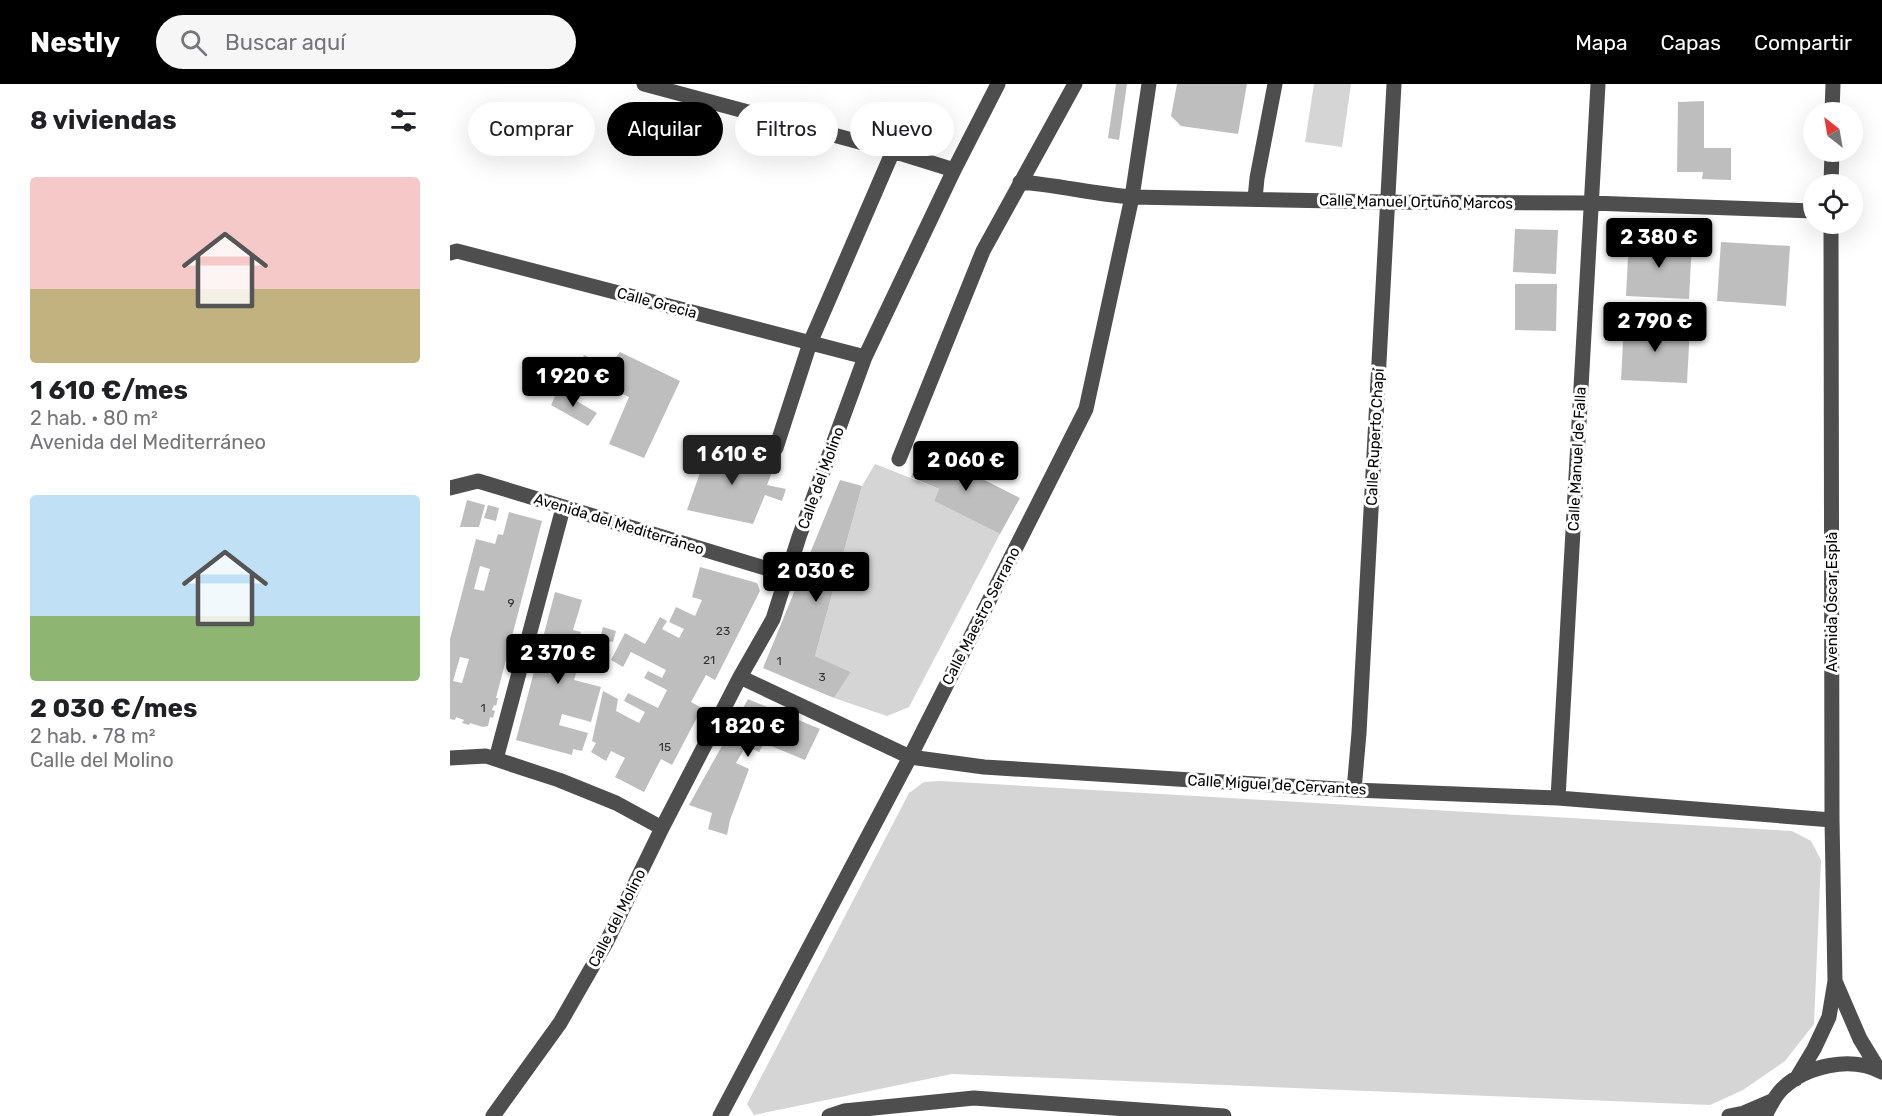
<!DOCTYPE html>
<html lang="es">
<head>
<meta charset="utf-8">
<style>
	:root { --surface:#fff; --page:#f6f6f6; --text:#202124; --muted:#757577; --accent:#000 }
	body { margin:0; font-family:Rubik,sans-serif; background:var(--page); color:var(--text); height:100vh; display:flex; flex-direction:column; font-size:22px; white-space:nowrap }
	* { box-sizing:border-box; margin:0 }
	p { font-size:20px; color:var(--muted) }
	.icon { flex:none; width:33px; height:33px; fill:none; stroke:currentColor; stroke-width:2; stroke-linecap:round; stroke-linejoin:round }
	.map { position:relative; flex:1; overflow:hidden }
	.drawer { display:flex; flex-direction:column; background:var(--surface); width:450px }
	.drawer>* { flex:none }
	.hud { position:absolute; left:18px; top:18px; width:570px; height:54px; display:flex; gap:12px }
	.needle { width:39px; rotate:329deg }
	.fabs { position:absolute; left:1353px; top:18px; display:grid; gap:12px }
	.fabs a { display:grid; place-items:center; width:60px; height:60px; border-radius:50%; background:var(--surface); box-shadow:0 6px 24px #0002; font-size:30px }
	.price { position:absolute; translate:-50% -51px; padding:0 14px; border-radius:6px; background:var(--accent); color:#fff; font-size:20px; line-height:39px; filter:drop-shadow(0 2px 3px #0008) }
	.price::after { content:''; position:absolute; left:50%; top:36px; width:18px; height:14px; margin-left:-9px; background:inherit; clip-path:polygon(0 0,100% 0,50% 100%) }
	.price.active { background:#222; color:#fff }
	ul { padding:0; list-style:none }
	li { display:grid; align-content:center; gap:12px; height:318px; padding:0 30px }
	li span { display:grid; place-items:center; height:186px; border-radius:6px; color:#555 }
	li>.icon { margin-inline-start:auto }
	span .icon { width:108px; height:108px; fill:#fffc; stroke-width:1 }
	li b { font-size:26px }
	h2 { display:flex; justify-content:space-between; align-items:center; height:72px; padding:0 30px; font-size:26px }
	.pill { padding:0 21px; border-radius:27px; background:var(--surface); box-shadow:0 6px 24px #0002; font-size:21px; line-height:54px }
	.pill.active { background:var(--accent); color:#fff }
	header { display:flex; align-items:center; gap:36px; box-sizing:border-box; height:84px; padding:0 30px; background:var(--accent); color:#fff }
	header strong { font-size:28px }
	nav { display:flex; gap:33px; margin-inline-start:auto; font-size:21px }
	.search { width:420px; height:54px; background:var(--page); display:flex; align-items:center; gap:15px; box-sizing:border-box; padding:0 21px; border-radius:33px; color:var(--muted); font-size:22px }
	main { display:flex; flex:1; min-height:0 }
	.map>svg:first-child { display:block }
	.green { fill:#d5d5d5 }
	.building { fill:#bebebe; fill-rule:evenodd }
	.lines { fill:none; stroke-linecap:round; stroke-linejoin:round }
	.minor { stroke:#4e4e4e; stroke-width:15 }
	.labels { text-anchor:middle; dominant-baseline:central; stroke-width:6; stroke-linejoin:round; paint-order:stroke }
	.number-label { font-size:12px; fill:#303030 }
	.street-label { font-size:15px; fill:#000; stroke:#fff }
</style>
</head>
<body>
<header>
<strong>Nestly</strong>
<div class="search"><svg class="icon" aria-label="search" viewBox="0 0 24 24"><circle cx="10" cy="10" r="6"/><path d="M15 15l6 6"/></svg>Buscar aquí</div>
<nav><a>Mapa</a><a>Capas</a><a>Compartir</a></nav>
</header>
<main>
<section class="drawer">
<h2>8 viviendas<svg class="icon" aria-label="filters" viewBox="0 0 24 24"><path d="M4 7h16M4 17h16"/><circle cx="9" cy="7" r="2"/><circle cx="15" cy="17" r="2"/></svg></h2>
<ul>
<li><span style="background:linear-gradient(#f6c9c9 60%,#c2b280 0)"><svg class="icon" aria-label="home" viewBox="0 0 24 24"><path d="M3 11l9-7 9 7M6 9v11h12V9"/></svg></span><div><b>1 610 €/mes</b><p>2 hab. · 80 m²</p><p>Avenida del Mediterráneo</p></div></li>
<li><span style="background:linear-gradient(#bfe0f5 65%,#8fb573 0)"><svg class="icon" aria-label="home" viewBox="0 0 24 24"><path d="M3 11l9-7 9 7M6 9v11h12V9"/></svg></span><div><b>2 030 €/mes</b><p>2 hab. · 78 m²</p><p>Calle del Molino</p></div></li>
</ul>
</section>
<div class="map">
<svg width="1432" height="1032" viewBox="0 0 1432 1032">
	<rect width="100%" height="100%" fill="#fff"/>
	<path class="green" d="M864,0h37l-9,63 -37,-5z
		M425,380l64,25 -5,12 66,33 -91,173 -22,9 -53,-18 17,-26 -36,-16 47,-170z
		M490,697l852,50 19,10 10,19 -7,164 -29,37 -42,29 -33,15 -758,-31 -198,41 -7,-11 162,-311 15,-11z"/>
	<path class="building" d="M666,0h11l-8,56 -11,-2z
		M727,0h70l-9,50 -57,-8 -10,-10z
		M1254,17v47h27v32l-29,-1 1,-7h-26l1,-70z
		M1065,145l43,1 -2,44 -43,-2z
		M1179,154l63,3 -3,58 -63,-3z
		M1271,158l69,4 -4,60 -69,-5z
		M1065,200h42l-1,47 -41,-1z
		M1174,238l66,4 -3,57 -66,-3z
		M170,268l60,29 -36,77 -35,-14 20,-47 -52,-24 7,-18 24,12z
		M108,306l39,23 -9,13 -37,-21z
		M260,360l36,9 -3,6 31,8 -7,18 19,4 -4,12 -17,-6 -12,29 -66,-14z
		M473,365l97,49 -20,36 -66,-33 5,-12 -28,-12z
		M390,396l22,6 -47,170 36,16 -17,26 -71,-30z
		M17,416l18,5 -6,22h-19z
		M38,421l11,3 -3,13 -12,-3z
		M59,428l33,9 -46,177h2l-2,8 -2,-1 -2,5 3,1 -2,7 -3,-1 -2,9 -5,1 -13,-4 -1,2 -7,-2 2,-3 -8,-3 -1,3 -5,-1v-80l26,-100 19,5 3,-10 5,1zM30,482l10,3 -6,22 -10,-2zM10,573l9,2 -7,24 -9,-2z
		M250,483l57,16 3,8 -45,89 -9,-5 -15,27 11,6 -30,57 -11,-6 -17,33 -29,-15 10,-19 -14,-7 -5,10 -15,-9 5,-9 -4,-2 11,-50 15,8 -2,12 23,12 6,-11 -21,-11 4,-8 30,15 9,-18 -23,-12 4,-7 14,7 4,-8 -35,-18 -8,15 -12,-7 14,-27 20,11 15,-27 7,4 -5,8 17,9 5,-9 -15,-7 7,-15 19,9 7,-16 -10,-3z
		M105,508l27,8 -9,30 8,2 -7,24 7,1 -7,23 27,7 -10,35 -29,-8 -3,11 29,8 -6,18 -9,-2 -1,6 -56,-15z
		M153,543l13,4 -3,11 -13,-3z
		M298,615l72,30 -15,31 -41,-17 -5,9 -13,-6 -10,17 13,6 -19,51 -3,15 -19,-6 4,-16 -23,-8z"/>
	<g class="lines">
		<path class="minor" d="M194,0l249,67 61,19
			M1382,28l1,-28
			M570,98c38,3 74,12 112,15l255,5 204,1 223,8
			M1381,100l1,-32
			M805,115l2,-21 18,-94
			M0,169l7,-2 408,106
			M326,364l34,-105 83,-192
			M449,375l84,-208 92,-167
			M0,404l28,-7 310,94
			M290,593l170,80 74,10 370,23 204,8 274,22
			M0,674l36,-2 73,24 57,23 46,25
			M46,675l67,-251
			M904,706l5,-57 35,-649
			M1108,714l40,-714
			M1385,897l25,58 19,31
			M1346,995l18,-30 15,-32 6,-36 -3,-161 -1,-596
			M43,1032l67,-93 47,-82 55,-113 78,-151 33,-58 26,-82 66,-180 89,-187 44,-86
			M270,1032l190,-359 176,-348 46,-212 17,-113
			M379,1032l15,-5 130,-13 250,18
			M1279,1032l15,-3 28,-12
			M1315,1032c5,-10 9,-19 17,-27 25,-24 69,-33 100,-17"/>
	</g>
	<g class="labels">
		<g class="number-label">
			<text x="61" y="519">9</text>
			<text x="273" y="547">23</text>
			<text x="259" y="576">21</text>
			<text x="329" y="577">1</text>
			<text x="372" y="593">3</text>
			<text x="33" y="624">1</text>
			<text x="215" y="663">15</text>
		</g>
		<g class="street-label">
			<text transform="translate(966 118) rotate(1)">Calle Manuel Ortuño Marcos</text>
			<text transform="translate(207 219) rotate(15)">Calle Grecia</text>
			<text transform="translate(925 353) rotate(-87)">Calle Ruperto Chapí</text>
			<text transform="translate(1127 375) rotate(-87)">Calle Manuel de Falla</text>
			<text transform="translate(371 394) rotate(-70)">Calle del Molino</text>
			<text transform="translate(169 440) rotate(17)">Avenida del Mediterráneo</text>
			<text transform="translate(1382 518) rotate(-90)">Avenida Óscar Esplà</text>
			<text transform="translate(531 532) rotate(-63)">Calle Maestro Serrano</text>
			<text transform="translate(827 701) rotate(3)">Calle Miguel de Cervantes</text>
			<text transform="translate(167 834) rotate(-63)">Calle del Molino</text>
		</g>
	</g>
</svg>
<div class="fabs">
<a><svg class="needle" viewBox="-14 -14 28 28"><path d="M0-13l5 13h-10z" fill="#e53935"/><path d="M0 13l5-13h-10z" fill="#757577"/></svg></a>
<a><svg class="icon" aria-label="locate" viewBox="0 0 24 24"><circle cx="12" cy="12" r="6"/><path d="M12 2v4M12 18v4M2 12h4M18 12h4"/></svg></a>
</div>
<b class="price" style="left:1209px;top:185px">2 380 €</b>
<b class="price" style="left:1205px;top:269px">2 790 €</b>
<b class="price" style="left:123px;top:324px">1 920 €</b>
<b class="price active" style="left:282px;top:402px">1 610 €</b>
<b class="price" style="left:516px;top:408px">2 060 €</b>
<b class="price" style="left:366px;top:519px">2 030 €</b>
<b class="price" style="left:108px;top:601px">2 370 €</b>
<b class="price" style="left:298px;top:674px">1 820 €</b>
<div class="hud">
<a class="pill">Comprar</a>
<a class="pill active">Alquilar</a>
<a class="pill">Filtros</a>
<a class="pill">Nuevo</a>
</div>
</div>
</main>
</body>
</html>
